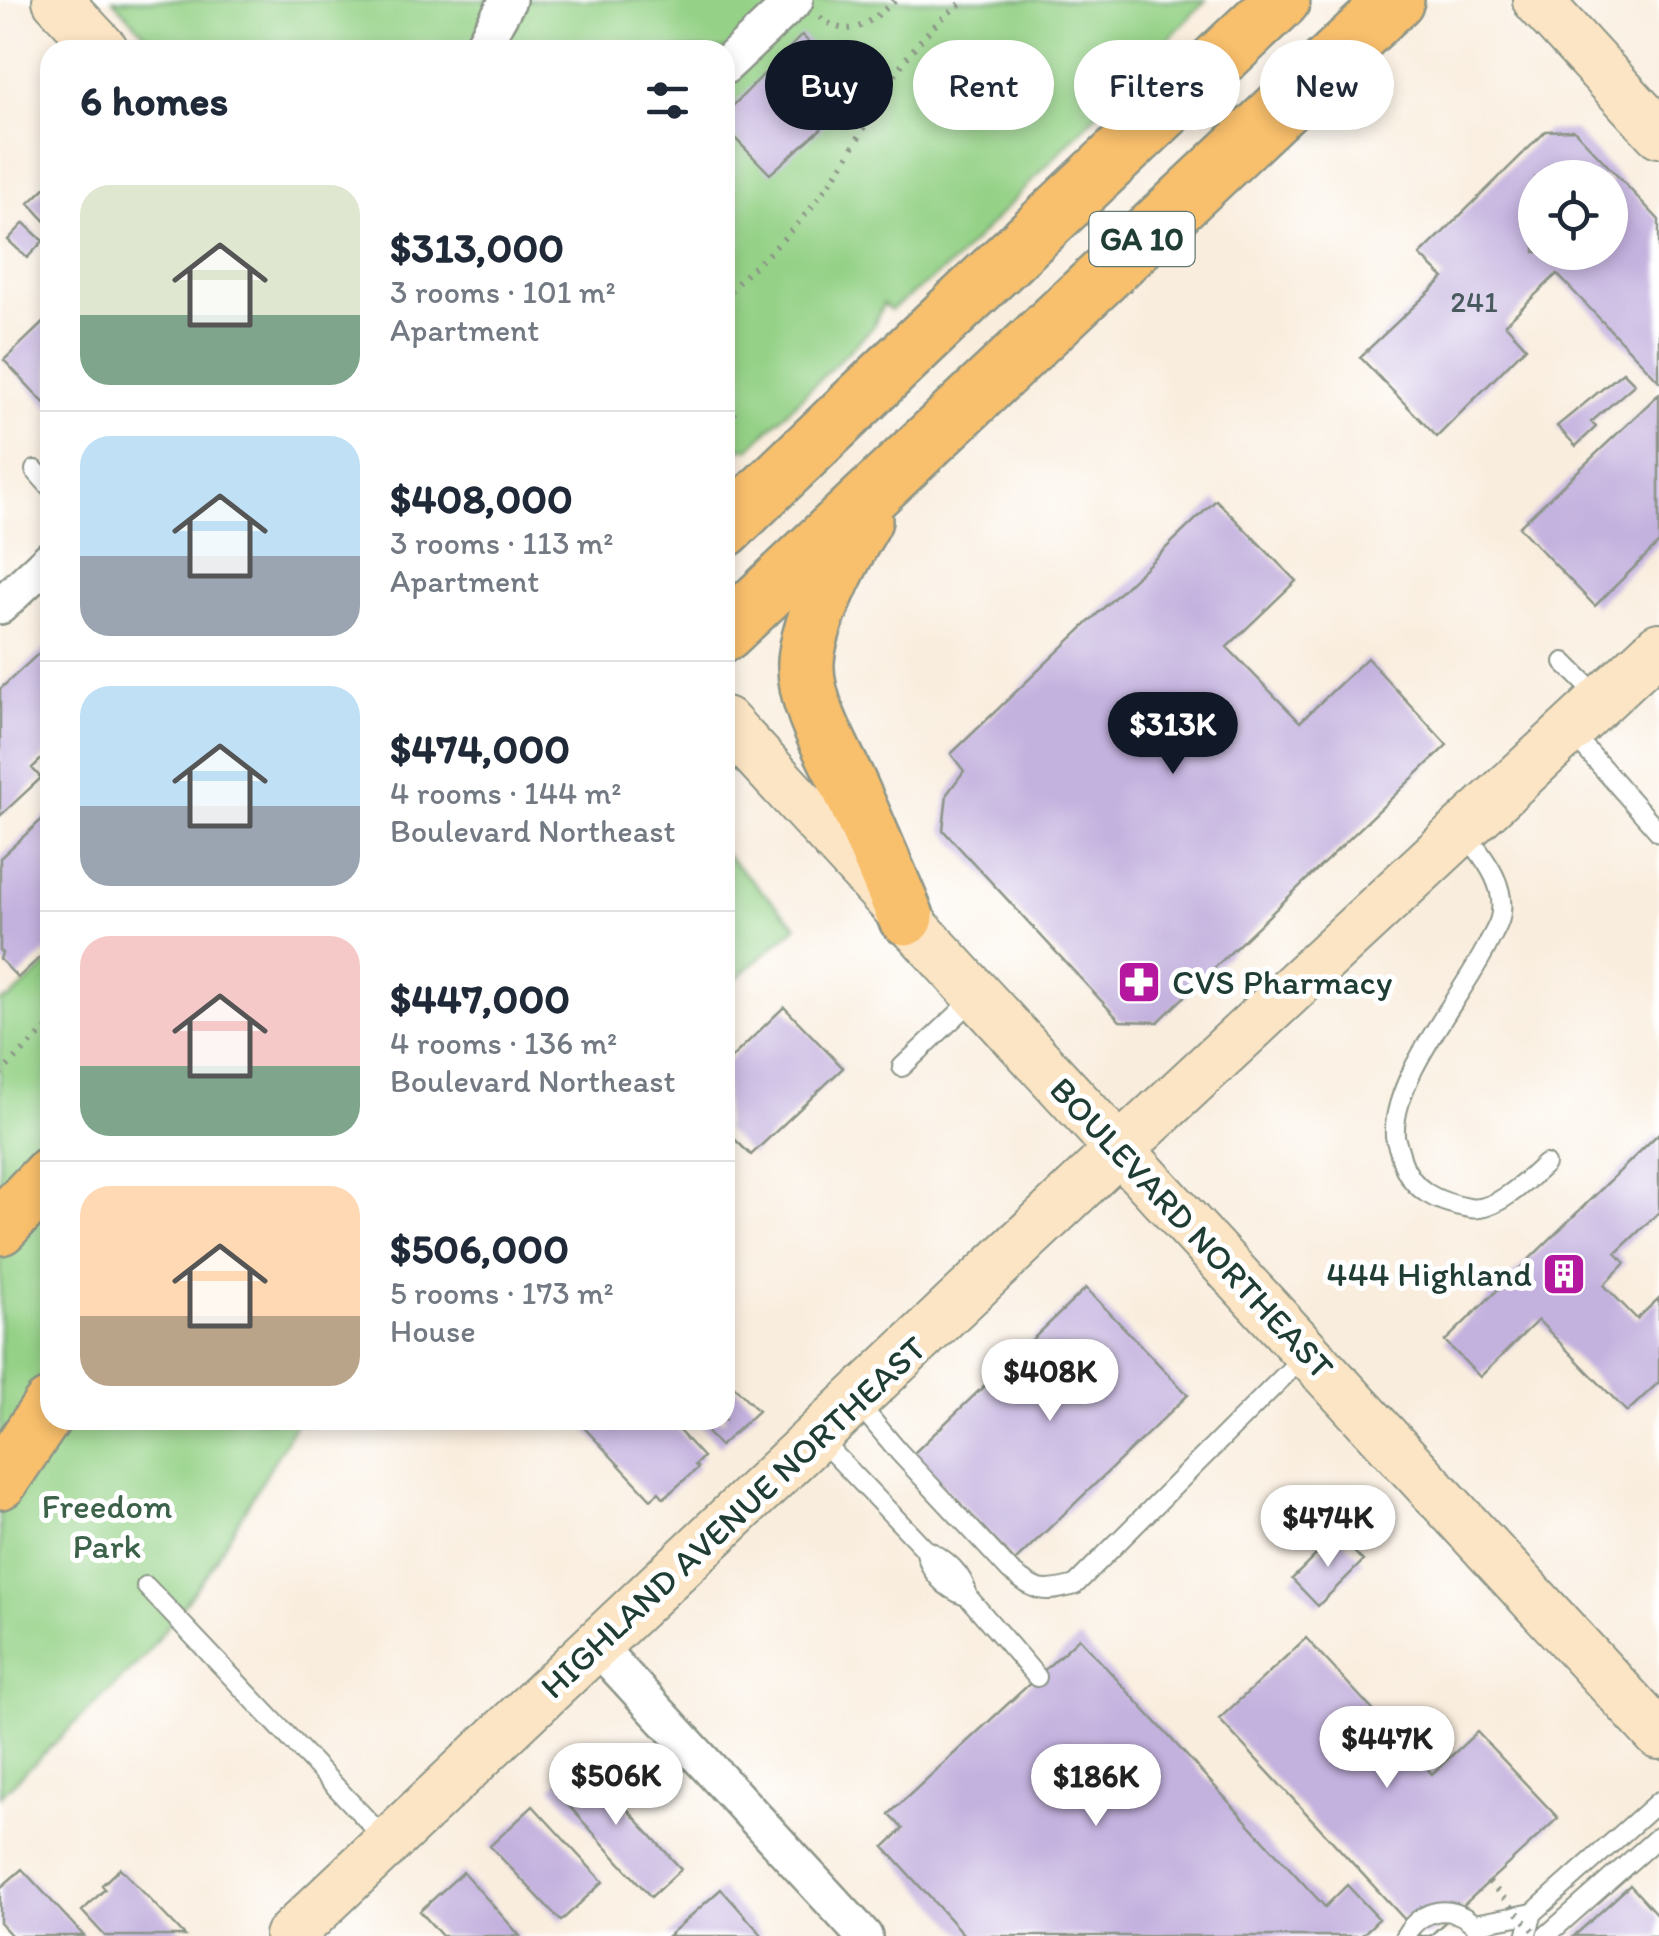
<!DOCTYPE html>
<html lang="en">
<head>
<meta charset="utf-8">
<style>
	:root { --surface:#fff; --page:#f6f6f7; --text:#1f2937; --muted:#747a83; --line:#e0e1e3; --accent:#111827 }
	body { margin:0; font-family:Itim,sans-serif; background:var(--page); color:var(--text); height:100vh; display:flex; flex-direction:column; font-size:38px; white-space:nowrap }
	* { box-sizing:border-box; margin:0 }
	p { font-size:32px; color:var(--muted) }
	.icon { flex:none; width:55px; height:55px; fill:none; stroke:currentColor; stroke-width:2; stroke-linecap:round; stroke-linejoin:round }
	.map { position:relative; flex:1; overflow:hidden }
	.panel { position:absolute; left:40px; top:40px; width:695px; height:1390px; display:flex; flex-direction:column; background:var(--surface); border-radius:30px; box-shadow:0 5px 15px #0003 }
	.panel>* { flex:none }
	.guide { position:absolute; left:765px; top:40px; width:742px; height:90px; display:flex; gap:20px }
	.buttons { position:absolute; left:1518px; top:160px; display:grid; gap:20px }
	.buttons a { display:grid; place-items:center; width:110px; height:110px; border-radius:50%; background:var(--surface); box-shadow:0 5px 15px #0003; font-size:50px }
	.price { position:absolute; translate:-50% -85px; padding:0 22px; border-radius:35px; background:#fff; color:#222; font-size:32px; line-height:65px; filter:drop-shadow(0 2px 5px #0008) }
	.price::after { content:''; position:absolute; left:50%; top:60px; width:30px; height:22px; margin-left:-15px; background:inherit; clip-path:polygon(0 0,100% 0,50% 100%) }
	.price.selected { background:var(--accent); color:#fff }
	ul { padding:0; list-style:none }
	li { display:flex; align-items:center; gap:30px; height:250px; padding:0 40px }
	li+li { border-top:2px solid var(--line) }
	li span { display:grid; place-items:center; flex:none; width:280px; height:200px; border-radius:30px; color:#555 }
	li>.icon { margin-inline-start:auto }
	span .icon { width:120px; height:120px; fill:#fffc; stroke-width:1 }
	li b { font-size:42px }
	h2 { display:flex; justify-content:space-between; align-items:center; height:120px; padding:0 40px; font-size:42px }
	.pill { padding:0 35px; border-radius:45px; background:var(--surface); box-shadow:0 5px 15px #0003; font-size:35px; line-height:90px }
	.pill.selected { background:var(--accent); color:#fff }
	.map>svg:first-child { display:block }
	.green { fill:#95d287; stroke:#5a885e; stroke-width:2.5 }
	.building { fill:#c3b1de; fill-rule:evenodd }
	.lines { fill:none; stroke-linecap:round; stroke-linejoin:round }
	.lane-casing { stroke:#8c9588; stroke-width:22 }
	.street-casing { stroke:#8c9588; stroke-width:40 }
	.secondary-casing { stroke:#8c9588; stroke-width:52 }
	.highway-casing { stroke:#8c9588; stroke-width:60 }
	.path { stroke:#8c9588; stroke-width:6; stroke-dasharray:2.5 8; stroke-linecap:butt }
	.lane { stroke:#fff; stroke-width:18 }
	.street { stroke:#fff; stroke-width:35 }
	.secondary { stroke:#fce5c4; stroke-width:48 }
	.highway { stroke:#f8bf6c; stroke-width:55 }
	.path-bridge { stroke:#8c9588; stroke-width:6; stroke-dasharray:2.5 8; stroke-linecap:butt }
	.labels { text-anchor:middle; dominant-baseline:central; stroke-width:10; stroke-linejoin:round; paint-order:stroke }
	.number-label { font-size:30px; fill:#485a5e }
	.shield { fill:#fff; stroke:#627771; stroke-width:2.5 }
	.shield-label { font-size:32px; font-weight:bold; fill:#1f3d34 }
	.poi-label { font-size:35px; fill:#1f3d34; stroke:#fff; text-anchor:start }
	.street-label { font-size:35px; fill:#1f3d34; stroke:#fff }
	.park-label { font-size:35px; fill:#3c6249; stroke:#fff }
</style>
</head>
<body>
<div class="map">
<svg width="1659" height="1936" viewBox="0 0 1659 1936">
	<rect width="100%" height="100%" fill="#fff"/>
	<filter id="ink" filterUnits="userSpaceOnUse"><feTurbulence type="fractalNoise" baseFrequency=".01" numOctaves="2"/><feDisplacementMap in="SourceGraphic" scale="20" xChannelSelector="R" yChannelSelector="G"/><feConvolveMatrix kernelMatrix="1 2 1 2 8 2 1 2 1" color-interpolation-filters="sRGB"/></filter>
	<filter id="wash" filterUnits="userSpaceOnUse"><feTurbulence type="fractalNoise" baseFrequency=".0048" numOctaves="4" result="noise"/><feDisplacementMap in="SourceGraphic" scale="40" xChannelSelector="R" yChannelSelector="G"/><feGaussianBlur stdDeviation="2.25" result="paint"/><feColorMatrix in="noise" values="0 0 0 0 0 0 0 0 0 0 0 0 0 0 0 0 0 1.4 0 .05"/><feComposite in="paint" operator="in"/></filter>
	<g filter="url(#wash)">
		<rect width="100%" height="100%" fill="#f9eddd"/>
		<path class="green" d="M113,0h1093l-252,262 -63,48 -8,-6 -10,23 -125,123 -5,-3 -18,18v-415h-565z
			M725,854l72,72 -72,62z
			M50,963v457h248l-90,152 -64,85 -144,139v-795l11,-3z"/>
		<g id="blocks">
			<path class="building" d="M802,35l43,47 -23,46 -52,46 -45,-46v-14z
				M1574,130l85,90v161l-102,-107 -52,50 21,23 -89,90 -77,-80 84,-79 -24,-23 126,-124zM1535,178h75v74h-75z
				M50,183v43l-21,-23z
				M24,223l19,18 -16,17 -19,-18z
				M50,316v93l-46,-49z
				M1623,372l12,12 -44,38 5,5 -20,19 -19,-20z
				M1659,394v149l-64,63 -76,-79z
				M1216,500l80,81 -69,66 73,75 67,-64 80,87 -289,277 -38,-1 -177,-191 4,-36 17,-23 -13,-17z
				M50,643v108l-18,17 9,10 -41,38v-127z
				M50,812v136l-32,30 -18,-19 2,-6 -2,-2v-93z
				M784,1007l59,61 -92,87 -26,-25v-66z
				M1659,1133v79l-43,41 9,10 -21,22 33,34 22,-21v84l-32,30 -89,-92 -58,57 -35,-36z
				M1086,1288l102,107 -173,166 -102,-107z
				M725,1377l33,34 -38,35 -25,-26h30z
				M577,1420h92l34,37 -8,8 3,3 -34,30 -5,-6 -8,7z
				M1337,1534l26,27 -45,45 -26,-27z
				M1079,1638l246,269 22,-22 32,34 -18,17h-396l-81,-89 19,-18 -14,-15z
				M1306,1638l126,136 45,-42 81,86 -128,118h-10l-201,-217z
				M582,1759l99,110 -30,28 -99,-110z
				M533,1806l70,76 -42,39 -71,-75z
				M120,1868l65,68h-80l-23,-25 23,-22 -3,-4z
				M22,1869l62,67h-72l-12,-13v-35z
				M463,1872l57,64h-78l-22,-25z
				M1630,1885l29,32v19h-85z
				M721,1889l42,47h-95z"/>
		</g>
	</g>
	<g filter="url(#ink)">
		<use href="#blocks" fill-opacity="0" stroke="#8c9588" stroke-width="2.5"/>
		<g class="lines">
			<g class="lane-casing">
				<path id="lane" d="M35,470l15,17
					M1564,662l38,38
					M1570,731l89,101
					M1463,830c19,26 45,54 37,88 -2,9 -9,19 -13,28 -25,51 -96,133 -92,190 1,7 5,15 6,22 10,33 36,44 68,50 25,5 59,-28 76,-44
					M902,1067l76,-72
					M856,1401l43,51 111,119c27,21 32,23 65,14l232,-232
					M818,1437l107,112c20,9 39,25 43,48
					M925,1549c5,24 20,40 43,48l69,80
					M146,1586l240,254
					M1474,1924l59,-11
					M1405,1936c19,-33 58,-33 77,0
					M1526,1936l7,-23 126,-112
					M1546,1936l113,-100"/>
			</g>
			<g class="street-casing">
				<path id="street" d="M480,50l28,-50
					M725,66l70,-66
					M0,606l50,-47
					M596,1645l268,291"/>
			</g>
			<g class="secondary-casing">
				<path id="secondary" d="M57,0l47,50
					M1537,0l122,133
					M725,721l934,1014
					M289,1936l831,-787 539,-502"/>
			</g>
			<g class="highway-casing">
				<path id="highway" d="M864,520c-21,35 -55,100 -58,141 -2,41 25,86 42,122 20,44 39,89 58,134
					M725,529l196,-188 361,-341
					M725,633l671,-633
					M0,1227l50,-52
					M0,1481l50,-74"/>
			</g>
			<path class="path" d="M820,17c31,26 50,4 76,-17
				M725,300c11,-19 27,-31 42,-45 21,-20 40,-41 57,-64 51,-67 67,-140 142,-191
				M725,394c13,12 10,26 0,39
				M0,1074l50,-49"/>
			<use href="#lane" class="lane"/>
			<use href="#street" class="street"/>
			<use href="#secondary" class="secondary"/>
			<use href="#highway" class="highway"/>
			<path class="path-bridge" d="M1489,1882l50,54"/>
		</g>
	</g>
	<defs>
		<g id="pharmacy-square" transform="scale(2.25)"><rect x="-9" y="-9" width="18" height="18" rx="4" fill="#b5179e" stroke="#fff"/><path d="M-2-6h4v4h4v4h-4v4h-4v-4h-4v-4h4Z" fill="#fff"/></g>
		<g id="building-square" transform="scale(2.25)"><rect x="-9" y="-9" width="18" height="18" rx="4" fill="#b5179e" stroke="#fff"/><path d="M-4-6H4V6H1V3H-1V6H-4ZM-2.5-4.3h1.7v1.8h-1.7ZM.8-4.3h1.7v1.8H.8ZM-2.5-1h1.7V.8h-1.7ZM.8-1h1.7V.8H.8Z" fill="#fff"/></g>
	</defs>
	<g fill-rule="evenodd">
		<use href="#pharmacy-square" x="1139" y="982"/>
		<use href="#building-square" x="1564" y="1274"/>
	</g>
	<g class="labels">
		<g class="number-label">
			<text x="1474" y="301">241</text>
		</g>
		<rect class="shield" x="1089.5" y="212" width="105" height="54" rx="8"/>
		<g class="shield-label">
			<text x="1142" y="239">GA 10</text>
		</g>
		<g class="poi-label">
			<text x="1172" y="982">CVS Pharmacy</text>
			<text x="1532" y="1274" text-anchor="end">444 Highland</text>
		</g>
		<g class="street-label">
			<text transform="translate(1192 1228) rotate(47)">BOULEVARD NORTHEAST</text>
			<text transform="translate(733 1517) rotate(-43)">HIGHLAND AVENUE NORTHEAST</text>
		</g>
		<g class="park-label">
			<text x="107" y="1506">Freedom<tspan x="107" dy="40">Park</tspan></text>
		</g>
	</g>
</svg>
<div class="buttons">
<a><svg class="icon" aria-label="locate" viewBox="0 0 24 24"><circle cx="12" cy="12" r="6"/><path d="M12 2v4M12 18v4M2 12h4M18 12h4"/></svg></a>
</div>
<b class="price selected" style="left:1173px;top:777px">$313K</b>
<b class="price" style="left:1050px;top:1424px">$408K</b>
<b class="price" style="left:1328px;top:1570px">$474K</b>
<b class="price" style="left:1387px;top:1791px">$447K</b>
<b class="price" style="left:616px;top:1828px">$506K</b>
<b class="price" style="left:1096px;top:1829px">$186K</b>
<div class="guide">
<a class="pill selected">Buy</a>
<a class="pill">Rent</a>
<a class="pill">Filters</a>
<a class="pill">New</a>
</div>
<section class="panel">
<h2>6 homes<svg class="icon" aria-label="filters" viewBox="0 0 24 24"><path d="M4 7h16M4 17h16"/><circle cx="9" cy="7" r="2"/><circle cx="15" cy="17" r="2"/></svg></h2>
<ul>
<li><span style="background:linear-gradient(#dfe7d0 65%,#7fa58c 0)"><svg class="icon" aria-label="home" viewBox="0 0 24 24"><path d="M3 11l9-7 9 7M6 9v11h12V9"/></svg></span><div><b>$313,000</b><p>3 rooms · 101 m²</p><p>Apartment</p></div></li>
<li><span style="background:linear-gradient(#bfe0f5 60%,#9aa5b1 0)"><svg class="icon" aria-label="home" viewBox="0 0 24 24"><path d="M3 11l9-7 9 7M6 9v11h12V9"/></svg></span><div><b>$408,000</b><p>3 rooms · 113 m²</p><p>Apartment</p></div></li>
<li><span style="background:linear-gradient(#bfe0f5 60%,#9aa5b1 0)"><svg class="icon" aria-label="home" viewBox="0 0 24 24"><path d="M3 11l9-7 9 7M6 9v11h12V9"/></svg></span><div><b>$474,000</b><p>4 rooms · 144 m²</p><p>Boulevard Northeast</p></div></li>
<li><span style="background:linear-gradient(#f6c9c9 65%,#7fa58c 0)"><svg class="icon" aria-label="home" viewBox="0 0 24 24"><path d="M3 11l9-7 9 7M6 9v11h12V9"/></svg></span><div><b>$447,000</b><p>4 rooms · 136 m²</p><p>Boulevard Northeast</p></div></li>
<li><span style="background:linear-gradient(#ffd9b3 65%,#b9a48a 0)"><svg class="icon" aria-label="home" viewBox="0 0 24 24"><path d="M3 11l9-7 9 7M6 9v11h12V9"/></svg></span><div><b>$506,000</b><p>5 rooms · 173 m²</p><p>House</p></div></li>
</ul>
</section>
</div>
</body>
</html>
